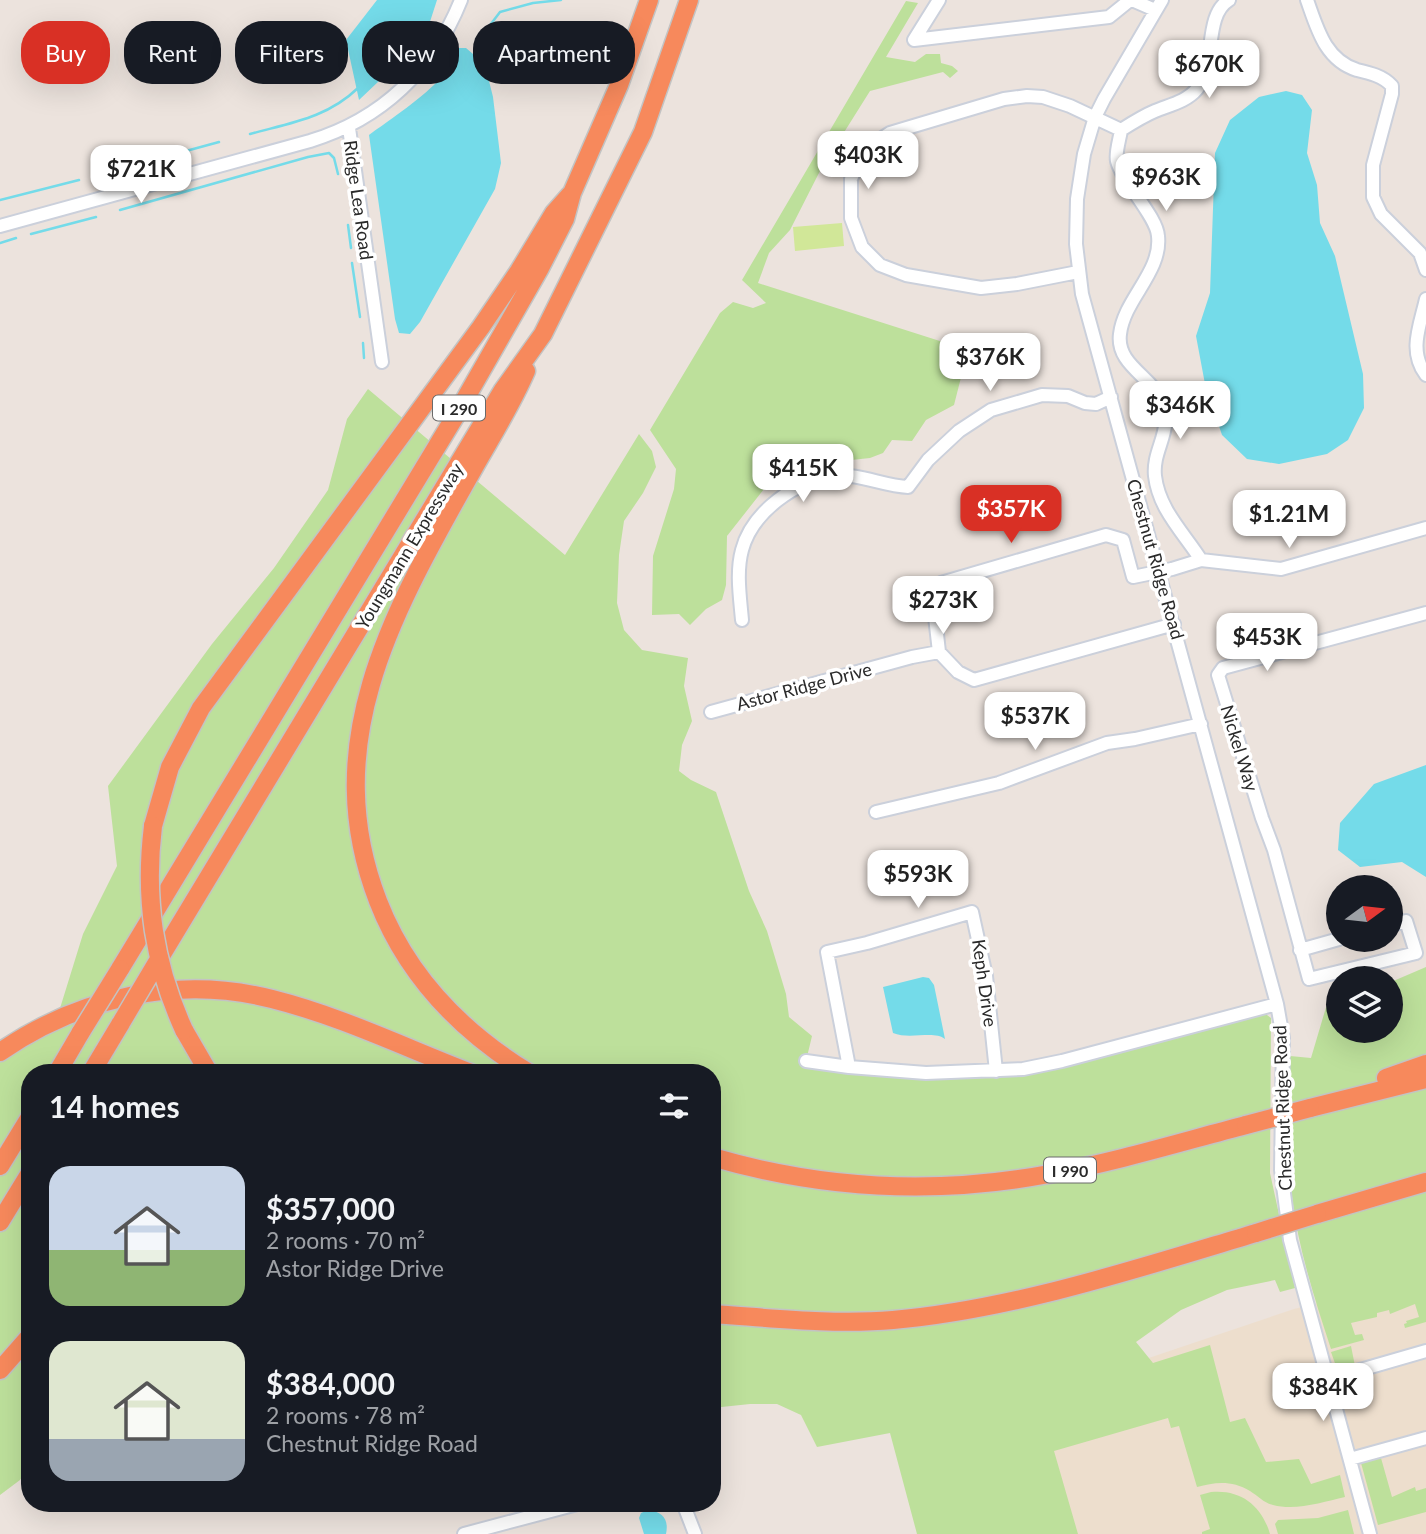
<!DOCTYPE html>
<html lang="en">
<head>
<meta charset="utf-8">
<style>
	:root { --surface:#171b24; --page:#242831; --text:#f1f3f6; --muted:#9ea1a6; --accent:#d93025 }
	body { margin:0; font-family:Lato,sans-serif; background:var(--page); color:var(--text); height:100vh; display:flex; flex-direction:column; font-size:26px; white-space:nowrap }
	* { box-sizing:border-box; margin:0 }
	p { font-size:23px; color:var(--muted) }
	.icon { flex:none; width:38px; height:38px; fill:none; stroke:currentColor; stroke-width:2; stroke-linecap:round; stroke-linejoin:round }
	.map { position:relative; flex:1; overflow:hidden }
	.side { position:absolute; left:21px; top:1064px; width:700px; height:448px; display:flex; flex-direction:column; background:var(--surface); border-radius:28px; box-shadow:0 7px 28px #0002 }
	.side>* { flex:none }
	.guide { position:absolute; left:21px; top:21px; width:700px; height:63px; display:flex; gap:14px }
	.needle { width:46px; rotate:75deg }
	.controls { position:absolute; left:1326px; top:875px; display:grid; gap:14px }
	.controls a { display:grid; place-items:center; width:77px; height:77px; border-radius:50%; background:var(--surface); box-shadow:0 7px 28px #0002; font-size:35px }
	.price { position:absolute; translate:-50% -60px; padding:0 16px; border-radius:14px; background:#fff; color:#222; font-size:23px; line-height:46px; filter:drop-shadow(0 2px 4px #0008) }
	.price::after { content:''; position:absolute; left:50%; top:42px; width:21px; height:16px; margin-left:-10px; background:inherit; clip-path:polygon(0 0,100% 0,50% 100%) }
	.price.active { background:var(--accent); color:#fff }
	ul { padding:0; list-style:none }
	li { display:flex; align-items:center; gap:21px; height:175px; padding:0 28px }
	li span { display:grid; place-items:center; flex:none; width:196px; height:140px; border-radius:21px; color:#555 }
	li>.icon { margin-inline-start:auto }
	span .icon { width:84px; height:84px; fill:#fffc; stroke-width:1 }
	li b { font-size:30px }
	h2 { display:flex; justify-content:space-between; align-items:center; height:84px; padding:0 28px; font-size:30px }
	.chip { padding:0 24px; border-radius:28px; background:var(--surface); box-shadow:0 7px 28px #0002; font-size:24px; line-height:63px }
	.chip.active { background:var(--accent); color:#fff }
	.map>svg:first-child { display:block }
	.education { fill:#eddecd }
	.green { fill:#bde09b }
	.pitch { fill:#d1e798 }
	.water { fill:#74dbe9 }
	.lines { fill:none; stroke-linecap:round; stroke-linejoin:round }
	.stream { stroke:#74dbe9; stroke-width:2.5 }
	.minor-casing { stroke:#cbd0db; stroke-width:16 }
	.highway-casing { stroke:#c3c3c3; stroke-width:21 }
	.minor { stroke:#fff; stroke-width:12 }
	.highway { stroke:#f7895c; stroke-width:18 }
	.highway-bridge-casing { stroke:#c3c3c3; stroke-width:21; stroke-linecap:butt }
	.highway-bridge { stroke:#f7895c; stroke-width:18 }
	.labels { text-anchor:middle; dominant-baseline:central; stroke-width:7; stroke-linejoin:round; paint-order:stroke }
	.shield { fill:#fff; stroke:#6a6a6a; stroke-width:2 }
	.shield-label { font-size:16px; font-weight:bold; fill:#2a2a2a }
	.street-label { font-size:18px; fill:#2a2a2a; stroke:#fff }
</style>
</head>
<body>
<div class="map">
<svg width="1426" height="1534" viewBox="0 0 1426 1534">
	<rect width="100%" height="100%" fill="#ece3dd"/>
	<path class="education" d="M1426,1276v258h-371l-37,-132 276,-93z"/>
	<path class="green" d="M906,1l12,2 -32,54 29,5 11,-8h14l1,9 11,3 6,5 -8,7 -7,-6 -73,19 -49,78 -31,61 -21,23 -11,30 210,67 -14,55 -28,15 -14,21 -20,-1 -9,13 -13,5 -56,6 -50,25 -37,47 -1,49 -4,15 -16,9 -16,16 -11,-11 -27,1 1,-59 21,-67 2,-20 -26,-39 70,-117 13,-11 20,6 13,-5 -24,-23z
		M368,389l197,166 74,-121 13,17 4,16 -13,26 -19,28 -5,34 -2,48 7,27 18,20 46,8 -4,28 8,35 -10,24 -3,26 12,9 25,12 33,99 18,40 19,63 3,23 23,19 -6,25 190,10 263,-62 12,9 -1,155 25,115 -15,4 -5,-12 -48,10 -46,20 -45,32 17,21 57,-18 20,77 15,-4 21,44 33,-3 12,25 29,-9 5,22c-22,5 -49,14 -72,8 -9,-2 -15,-9 -23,-14 -18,-11 -35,-9 -53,-4l-18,-61 -8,2 -3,-10 -114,33 24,83h-161l-27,-101 -73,14 -16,-32 -24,-11h-27l-38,4v-335h-682v392l-10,15 -20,15v-443l57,-34 26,-84 34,-68 -9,-80 104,-142 62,-76 54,-78 19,-71z
		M1426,967v355l-21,6 -1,-4 3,-1 -1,-2 13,-4 -4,-13 -25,10 -1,-4 -12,3v4l-26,6 4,12 7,-1 2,6 -33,9c-16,-49 -33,-101 -39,-152 -6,-47 -1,-94 -2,-141l21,2 16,-54 12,-4v31h52v-49z
		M1351,1346l4,20 -14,5 -4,-2 -6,-17z
		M1377,1458h4l11,39 23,-10 1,4 10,-3v24l-48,13 -17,-62z
		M1211,1492c30,-3 51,14 59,42h-68v-2l8,-3 -10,-34z
		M1348,1510l6,24h-76l-3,-10 3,-4 40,-2z"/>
	<path class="pitch" d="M842,223l2,23 -49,5 -2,-24z"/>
	<path class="water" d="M377,0h60l-10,31 -8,12 -60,57 -13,-60z
		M453,48h13l7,6 14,19 6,24 8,66 -6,26 -75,133 -10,12 -11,-1 -4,-14 -26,-184c18,-13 81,-55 84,-76l-5,-4z
		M1286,91l16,4 10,15 -5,43 10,32 3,38 15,33 28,118 1,34 -16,32 -21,14 -48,10 -32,-5 -25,-24 -17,-51 -9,-48 14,-43 5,-140 15,-33 29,-23z
		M1426,765v112l-24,-15 -42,5 -22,-17 2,-27 34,-39z
		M923,977l6,1 5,7 11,54c-11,-9 -35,1 -52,-6l-10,-46z
		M648,1510c15,2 21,9 18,24h-22l-5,-16 2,-5z"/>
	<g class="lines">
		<path class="stream" d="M481,37l19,-25 33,-9 28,-3
			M250,134c40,-11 77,-16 108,-46
			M109,172l110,-30
			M0,200l79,-20
			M120,210l188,-53 21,-4 5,5 4,16
			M348,225l3,23
			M31,234l65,-17
			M0,243l16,-5
			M352,263l8,54
			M363,343l1,15"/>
		<g class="minor-casing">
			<path id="minor" d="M939,0l-25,40 195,-23 21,-17
				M1132,0l23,10
				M1162,0l-58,99 -9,18 -11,37 -7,45 -1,45 6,50 195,710 6,34 -2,132 9,70 80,294
				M1307,0c10,28 18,60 50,70 13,3 26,6 35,16v8l-19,71v32l8,17 39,39 6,17
				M349,128l33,234
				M1121,130c11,-7 22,-14 34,-19 14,-6 31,-9 42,-22 20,-24 6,-73 32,-89
				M0,226l310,-85c72,-22 123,-71 151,-141
				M1078,272l-61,12 -36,4 -75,-13 -26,-10 -18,-18 -11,-29v-39l12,-28 27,-18 114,-34 23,-3 16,1 27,9 51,24c-1,8 -6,23 -4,31 5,20 40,56 41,75 4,36 -34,63 -38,98 -4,30 30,42 41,65 14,31 -9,49 -6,77 4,34 29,57 46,84
				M1426,299c-6,27 -18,52 0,76
				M742,620c-2,-23 -6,-48 0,-70 10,-38 54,-70 92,-74 25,-3 49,10 74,11l20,-27 31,-29 32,-21 51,-15 26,1 17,7 11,1 15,-7
				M939,652l-6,-53 8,-16 165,-48 17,5 10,37 39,-8 29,-9 80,9 145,-41
				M711,712l201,-55 27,-5 19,20 16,8 200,-56
				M876,812l123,-29 108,-40 28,-4 66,-15
				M1391,925l15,-4 10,32 -107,26 -35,-129 -12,-32 -44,-143 5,-7 203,-55
				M1300,950l39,-11
				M806,1061l43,6 77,6 97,-4 39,-8 215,-57
				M849,1067l-22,-115 40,-9 105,-31 14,64 10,95
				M1329,1379l97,-28
				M1350,1459l76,-21
				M683,1503l12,31
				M464,1534l117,-31"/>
		</g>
		<g class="highway-casing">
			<path id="highway" d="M526,371c-14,33 -33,63 -50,93 -78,140 -161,274 -98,437 29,75 84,131 151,172
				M153,826l17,-59 31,-59 280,-381 38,-56 35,-58 16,-18
				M159,959l344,-569 40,-56 100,-202 46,-132
				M120,969l336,-554 84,-147 25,-49 7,-26 47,-108 30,-85
				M184,1030l25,43
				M0,1052c80,-55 178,-77 272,-53 68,17 134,49 199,74
				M57,1073l24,-41
				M91,1073l30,-50
				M1386,1078l40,-14
				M1310,1108l116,-29
				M712,1157c110,32 225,38 337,17 67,-12 132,-32 197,-49
				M0,1166l30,-49
				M1317,1214l109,-32
				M0,1222l30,-49
				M712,1314c60,4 121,11 181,6 122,-11 246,-52 363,-87
				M0,1370l30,-34"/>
		</g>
		<use href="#minor" class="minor"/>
		<use href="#highway" class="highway"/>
		<g class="highway-bridge-casing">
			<path id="highway-bridge" d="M153,826c-9,73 1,138 31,204
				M121,1023l38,-64
				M81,1032l39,-63
				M1246,1125l64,-17
				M1256,1233l61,-19"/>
		</g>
		<use href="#highway-bridge" class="highway-bridge"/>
	</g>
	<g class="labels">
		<g class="shield">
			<rect x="433" y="395.5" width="52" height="25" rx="5"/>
			<rect x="1044" y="1157.5" width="52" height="25" rx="5"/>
		</g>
		<g class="shield-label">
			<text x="459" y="408">I 290</text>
			<text x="1070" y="1170">I 990</text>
		</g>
		<g class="street-label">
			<text transform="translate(359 200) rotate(82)">Ridge Lea Road</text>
			<text transform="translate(409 546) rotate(-59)">Youngmann Expressway</text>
			<text transform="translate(1156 559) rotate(74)">Chestnut Ridge Road</text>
			<text transform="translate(804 686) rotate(-15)">Astor Ridge Drive</text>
			<text transform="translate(1240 748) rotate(73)">Nickel Way</text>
			<text transform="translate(985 983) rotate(82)">Keph Drive</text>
			<text transform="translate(1282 1108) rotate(-92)">Chestnut Ridge Road</text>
		</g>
	</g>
</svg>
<div class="controls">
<a><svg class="needle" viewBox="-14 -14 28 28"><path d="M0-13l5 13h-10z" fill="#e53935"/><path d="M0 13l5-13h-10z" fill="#9ea1a6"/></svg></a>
<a><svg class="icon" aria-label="layers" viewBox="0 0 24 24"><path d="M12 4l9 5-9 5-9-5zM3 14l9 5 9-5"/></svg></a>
</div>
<b class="price" style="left:1209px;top:100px">$670K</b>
<b class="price" style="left:868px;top:191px">$403K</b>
<b class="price" style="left:141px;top:205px">$721K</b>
<b class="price" style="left:1166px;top:213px">$963K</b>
<b class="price" style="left:990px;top:393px">$376K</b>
<b class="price" style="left:1180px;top:441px">$346K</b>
<b class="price" style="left:803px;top:504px">$415K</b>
<b class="price active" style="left:1011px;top:545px">$357K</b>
<b class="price" style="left:1289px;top:550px">$1.21M</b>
<b class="price" style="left:943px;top:636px">$273K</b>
<b class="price" style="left:1267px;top:673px">$453K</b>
<b class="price" style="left:1035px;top:752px">$537K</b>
<b class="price" style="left:918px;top:910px">$593K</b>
<b class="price" style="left:1323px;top:1423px">$384K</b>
<div class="guide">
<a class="chip active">Buy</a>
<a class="chip">Rent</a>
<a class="chip">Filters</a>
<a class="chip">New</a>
<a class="chip">Apartment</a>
</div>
<section class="side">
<h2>14 homes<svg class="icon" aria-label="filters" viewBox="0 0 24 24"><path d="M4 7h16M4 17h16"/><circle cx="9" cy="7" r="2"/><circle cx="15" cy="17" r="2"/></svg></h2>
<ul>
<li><span style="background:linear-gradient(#c9d6e8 60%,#8fb573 0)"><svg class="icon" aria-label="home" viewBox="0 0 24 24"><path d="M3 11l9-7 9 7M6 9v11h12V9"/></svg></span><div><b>$357,000</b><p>2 rooms · 70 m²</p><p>Astor Ridge Drive</p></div></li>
<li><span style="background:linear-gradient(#dfe7d0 70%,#9aa5b1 0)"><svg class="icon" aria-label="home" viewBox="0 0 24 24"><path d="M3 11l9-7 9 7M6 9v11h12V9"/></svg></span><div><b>$384,000</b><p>2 rooms · 78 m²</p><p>Chestnut Ridge Road</p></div></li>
</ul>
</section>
</div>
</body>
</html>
